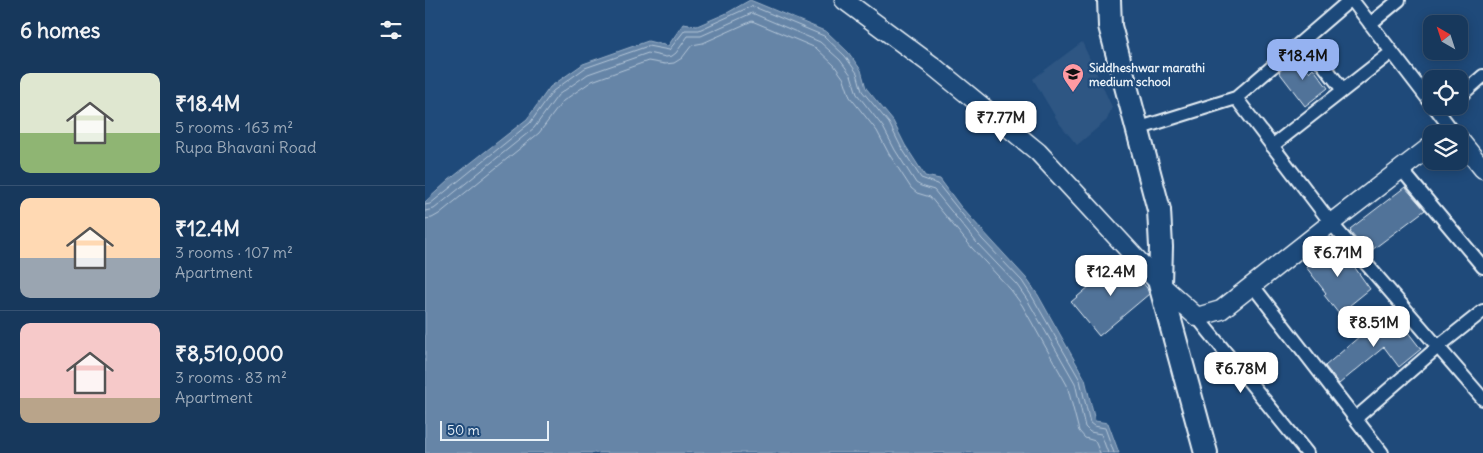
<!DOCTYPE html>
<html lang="en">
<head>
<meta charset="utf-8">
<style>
	:root { --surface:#17385c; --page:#203f62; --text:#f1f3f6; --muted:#9eacbb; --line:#365272; --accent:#95b2f1 }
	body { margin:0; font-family:Delius,sans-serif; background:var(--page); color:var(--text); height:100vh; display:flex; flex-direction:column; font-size:19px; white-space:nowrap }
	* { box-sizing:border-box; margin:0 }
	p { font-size:16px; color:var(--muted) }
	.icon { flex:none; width:28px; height:28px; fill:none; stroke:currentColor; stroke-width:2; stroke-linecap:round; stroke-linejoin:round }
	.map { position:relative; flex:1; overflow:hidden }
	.side { display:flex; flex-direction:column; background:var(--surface); width:425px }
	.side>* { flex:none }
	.needle { width:32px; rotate:321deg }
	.tools { position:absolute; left:998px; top:15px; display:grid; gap:10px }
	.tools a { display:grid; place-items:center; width:45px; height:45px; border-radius:10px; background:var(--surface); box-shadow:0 2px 12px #0003,0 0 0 1px var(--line); font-size:25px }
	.scale { position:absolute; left:15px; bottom:12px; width:109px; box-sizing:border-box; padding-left:5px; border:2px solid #e8f1f8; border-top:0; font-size:14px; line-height:18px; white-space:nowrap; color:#e8f1f8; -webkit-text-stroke:4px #1f4a7a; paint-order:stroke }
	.price { position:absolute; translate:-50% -42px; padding:0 11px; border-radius:10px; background:#fff; color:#222; font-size:16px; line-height:32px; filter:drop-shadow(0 1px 2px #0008) }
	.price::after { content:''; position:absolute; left:50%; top:30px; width:15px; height:11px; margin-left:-8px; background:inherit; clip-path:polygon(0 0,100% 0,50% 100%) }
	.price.selected { background:var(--accent); color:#111 }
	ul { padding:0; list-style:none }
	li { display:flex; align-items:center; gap:15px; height:125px; padding:0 20px }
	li+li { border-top:1px solid var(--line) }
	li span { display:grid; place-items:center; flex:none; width:140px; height:100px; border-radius:10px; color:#555 }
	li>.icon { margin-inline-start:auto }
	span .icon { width:60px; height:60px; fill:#fffc; stroke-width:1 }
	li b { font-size:21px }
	h2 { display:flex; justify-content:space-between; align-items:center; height:60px; padding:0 20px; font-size:21px }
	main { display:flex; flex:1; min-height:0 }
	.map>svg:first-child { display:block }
	.built { fill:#2e5683 }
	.water { fill:#6685a7; stroke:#9ab0c7 }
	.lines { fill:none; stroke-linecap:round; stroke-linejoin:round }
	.shore { stroke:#b4c6d8; stroke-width:1 }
	.building { fill:#517399; stroke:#e8f1f8 }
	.street-casing { stroke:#e8f1f8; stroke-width:16 }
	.secondary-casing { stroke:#e8f1f8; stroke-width:21 }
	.highway-casing { stroke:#e8f1f8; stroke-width:26 }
	.street { stroke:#1f4a7a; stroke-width:12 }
	.secondary { stroke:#1f4a7a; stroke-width:18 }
	.highway { stroke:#1f4a7a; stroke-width:22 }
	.labels { text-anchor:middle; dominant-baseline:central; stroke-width:4.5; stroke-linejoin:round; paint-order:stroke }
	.poi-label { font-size:12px; font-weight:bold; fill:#e8f1f8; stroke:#1f4a7a; text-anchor:start }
</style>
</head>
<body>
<main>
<section class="side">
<h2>6 homes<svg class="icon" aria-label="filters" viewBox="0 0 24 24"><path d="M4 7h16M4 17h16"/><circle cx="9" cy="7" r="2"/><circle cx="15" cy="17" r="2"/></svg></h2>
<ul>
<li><span style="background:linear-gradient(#dfe7d0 60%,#8fb573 0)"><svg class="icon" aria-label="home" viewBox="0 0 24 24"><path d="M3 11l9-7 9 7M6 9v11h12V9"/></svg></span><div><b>₹18.4M</b><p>5 rooms · 163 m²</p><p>Rupa Bhavani Road</p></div></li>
<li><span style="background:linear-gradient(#ffd9b3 60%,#9aa5b1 0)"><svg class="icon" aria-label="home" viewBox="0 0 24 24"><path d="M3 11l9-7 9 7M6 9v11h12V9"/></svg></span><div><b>₹12.4M</b><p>3 rooms · 107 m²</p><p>Apartment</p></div></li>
<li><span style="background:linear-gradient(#f6c9c9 75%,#b9a48a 0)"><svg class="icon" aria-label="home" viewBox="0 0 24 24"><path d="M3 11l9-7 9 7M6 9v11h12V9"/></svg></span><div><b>₹8,510,000</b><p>3 rooms · 83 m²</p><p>Apartment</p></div></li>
</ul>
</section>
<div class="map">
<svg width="1058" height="453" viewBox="0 0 1058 453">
	<rect width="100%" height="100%" fill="#1f4a7a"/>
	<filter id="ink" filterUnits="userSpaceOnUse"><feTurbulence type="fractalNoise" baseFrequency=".02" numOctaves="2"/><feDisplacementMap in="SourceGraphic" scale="10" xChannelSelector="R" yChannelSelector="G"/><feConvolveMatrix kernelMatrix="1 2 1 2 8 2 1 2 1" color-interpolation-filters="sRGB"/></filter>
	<g filter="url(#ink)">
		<path class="built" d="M657,42l30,65 -5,13 -30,25 -18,-22 -26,-44z"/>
		<path class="water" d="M325,0l77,32 21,20 13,18 5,18 27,33 12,24 20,31 15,3 20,27 66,72 12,17 47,84 10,42 13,2 11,30h-694v-251l24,-22 78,-61 23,-32 33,-23 65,-23 20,5 15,-22 14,2 30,-13z"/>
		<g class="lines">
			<path class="shore" d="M0,205l5,-1 100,-81 23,-32 32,-23 63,-22 21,4 16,-20h14l53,-24 72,30 21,20 12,17 5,18 27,32 12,24 20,31 17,6 44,55 40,42 11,17 47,82 10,43 4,3 11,2 9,25
				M0,211l9,-2 100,-81 24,-33 30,-21 60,-21 18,4 6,-1 4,-3 12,-17h13l51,-23 68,29 20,18 11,15 6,19 26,33 12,23 21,33 5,3 13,4 43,53 40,42 11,16 47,82 10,44 5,5 11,2 7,19
				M0,219l7,-1 7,-4 100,-81 24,-32 29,-20 56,-20 17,3 9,-1 8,-5 10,-13 11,-2 49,-22 64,27 18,17 10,14 6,18 27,34 12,23 22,34 6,5 13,4 42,51 39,42 11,15 45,80 12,46 6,7 10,3 5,12"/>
		</g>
		<path class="building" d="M872,56l12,16 4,-4 15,20 -23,18 -26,-34z
			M980,187l20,23 -57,43 -18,-21 1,-1 -1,-2z
			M912,242l18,21 -2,2 17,24 -31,25 -15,-19 2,-2 -20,-26z
			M697,259l25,29 2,6 -50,42 -28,-34z
			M963,312l17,21 2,-2 14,18 -22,18 -15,-20 -45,37 -14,-18z"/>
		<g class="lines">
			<g class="street-casing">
				<path id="street" d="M927,0l79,103
					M945,24l29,-24
					M879,40l39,50
					M1034,97l24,-21
					M811,98l95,125 152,176
					M1009,106l18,24
					M712,129l99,-31 114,-98
					M847,146l120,-94
					M976,169l82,98
					M828,286l129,167
					M772,317l110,136
					M931,418l83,-72 44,-35"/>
			</g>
			<g class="secondary-casing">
				<path id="secondary" d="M419,0l89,66 105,86 122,132 37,33 24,-7 110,-87 100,-77
					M1034,139l24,30"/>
			</g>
			<g class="highway-casing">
				<path id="highway" d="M684,0l1,26 49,184 2,37 -1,37 46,169"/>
			</g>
			<use href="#street" class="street"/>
			<use href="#secondary" class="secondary"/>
			<use href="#highway" class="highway"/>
		</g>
	</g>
	<defs>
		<g id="school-pin" transform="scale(1.125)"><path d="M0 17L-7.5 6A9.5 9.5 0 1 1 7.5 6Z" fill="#ff9aa2" stroke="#1f4a7a"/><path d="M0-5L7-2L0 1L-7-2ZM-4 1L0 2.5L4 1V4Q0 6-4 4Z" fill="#111"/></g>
	</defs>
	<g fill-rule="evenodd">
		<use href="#school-pin" x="648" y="74"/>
	</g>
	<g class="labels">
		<g class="poi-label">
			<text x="664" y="67">Siddheshwar marathi<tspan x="664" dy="14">medium school</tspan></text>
		</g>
	</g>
</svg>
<div class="tools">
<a><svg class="needle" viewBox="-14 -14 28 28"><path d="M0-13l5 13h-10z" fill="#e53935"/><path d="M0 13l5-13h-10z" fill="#9eacbb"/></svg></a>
<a><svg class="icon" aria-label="locate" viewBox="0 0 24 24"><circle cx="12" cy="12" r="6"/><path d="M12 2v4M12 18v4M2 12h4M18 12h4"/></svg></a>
<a><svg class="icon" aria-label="layers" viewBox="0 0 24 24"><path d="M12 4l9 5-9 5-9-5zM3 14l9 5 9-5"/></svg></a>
</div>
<div class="scale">50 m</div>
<b class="price selected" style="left:878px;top:81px">₹18.4M</b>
<b class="price" style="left:576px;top:143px">₹7.77M</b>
<b class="price" style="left:913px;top:278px">₹6.71M</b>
<b class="price" style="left:686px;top:297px">₹12.4M</b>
<b class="price" style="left:949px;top:348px">₹8.51M</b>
<b class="price" style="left:816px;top:394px">₹6.78M</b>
</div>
</main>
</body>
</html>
